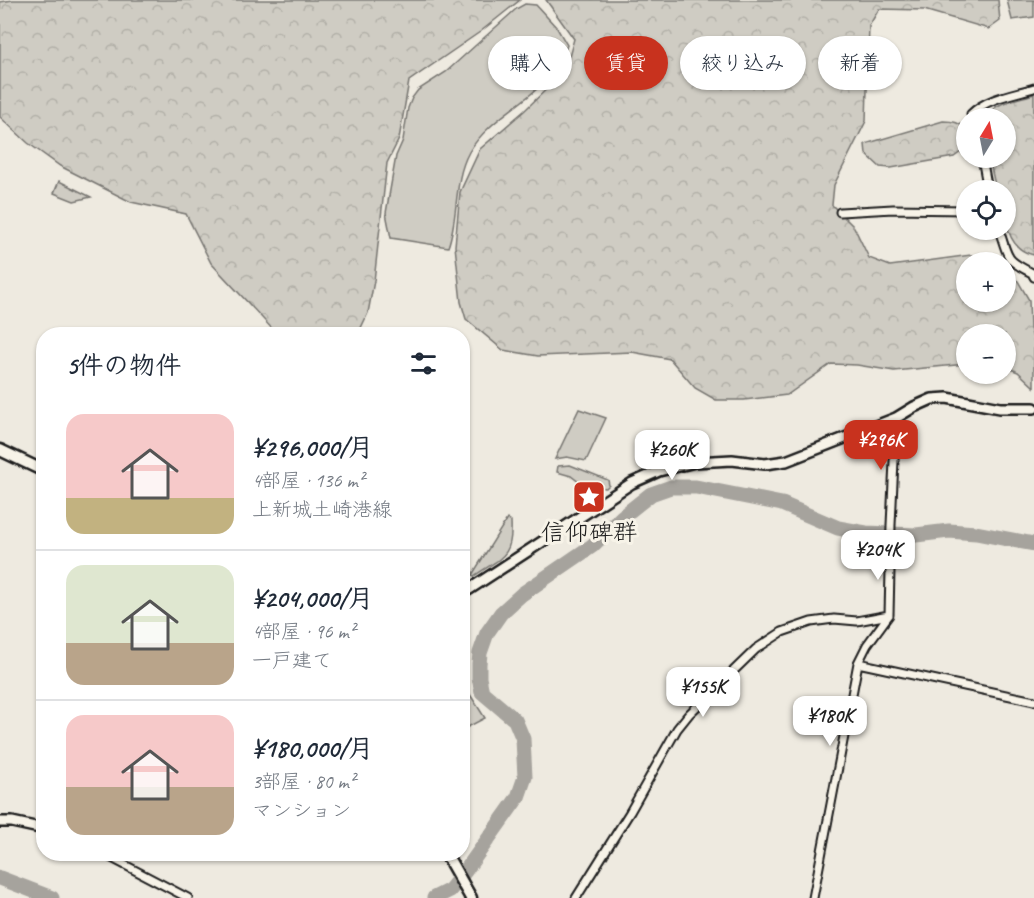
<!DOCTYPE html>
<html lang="ja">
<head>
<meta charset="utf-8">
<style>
	:root { --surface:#fff; --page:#f2f2f3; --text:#1f2937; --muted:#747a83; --line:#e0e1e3; --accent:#c8321e }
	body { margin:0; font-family:Caveat,"Klee One",sans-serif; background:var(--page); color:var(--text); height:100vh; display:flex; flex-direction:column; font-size:22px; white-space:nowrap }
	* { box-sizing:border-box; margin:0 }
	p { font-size:20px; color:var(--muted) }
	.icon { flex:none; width:33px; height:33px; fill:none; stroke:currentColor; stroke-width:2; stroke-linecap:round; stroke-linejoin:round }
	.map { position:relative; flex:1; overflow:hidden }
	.side { position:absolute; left:36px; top:327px; width:434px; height:534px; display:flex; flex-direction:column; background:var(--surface); border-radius:24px; box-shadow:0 2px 4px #0004 }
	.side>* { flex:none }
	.hud { position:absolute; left:488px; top:36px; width:456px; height:54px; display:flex; gap:12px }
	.needle { width:39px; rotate:10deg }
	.buttons { position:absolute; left:956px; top:108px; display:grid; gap:12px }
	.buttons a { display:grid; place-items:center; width:60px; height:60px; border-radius:50%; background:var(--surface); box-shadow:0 2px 4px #0004; font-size:30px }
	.price { position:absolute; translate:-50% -51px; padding:0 14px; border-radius:12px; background:#fff; color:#222; font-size:20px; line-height:39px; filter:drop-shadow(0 2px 3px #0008) }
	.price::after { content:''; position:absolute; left:50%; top:36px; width:18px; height:14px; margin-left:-9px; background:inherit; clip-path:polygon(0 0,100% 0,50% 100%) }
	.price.current { background:var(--accent); color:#fff }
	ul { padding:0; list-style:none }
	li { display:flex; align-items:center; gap:18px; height:150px; padding:0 30px }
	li+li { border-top:2px solid var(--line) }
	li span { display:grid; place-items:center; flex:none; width:168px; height:120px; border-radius:18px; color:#555 }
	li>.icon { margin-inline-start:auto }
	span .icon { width:72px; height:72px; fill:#fffc; stroke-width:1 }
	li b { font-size:26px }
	h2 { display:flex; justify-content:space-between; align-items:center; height:72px; padding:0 30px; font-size:26px }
	.tag { padding:0 21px; border-radius:27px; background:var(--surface); box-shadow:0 2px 4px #0004; font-size:21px; line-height:54px }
	.tag.current { background:var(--accent); color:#fff }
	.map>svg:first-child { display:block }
	.green { fill:#cfccc3; stroke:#767470; stroke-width:1.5 }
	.forest { fill:url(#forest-crowns); stroke:#767470; stroke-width:1.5 }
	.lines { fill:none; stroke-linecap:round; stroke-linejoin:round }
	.river { stroke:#a6a39d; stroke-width:15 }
	.street-casing { stroke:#1c1c1c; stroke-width:11 }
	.secondary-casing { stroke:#1c1c1c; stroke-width:14 }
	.primary-casing { stroke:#1c1c1c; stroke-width:15 }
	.street { stroke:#f7f3e8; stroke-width:7 }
	.secondary { stroke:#f7f3e8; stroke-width:9 }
	.primary { stroke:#f7f3e8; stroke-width:10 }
	.labels { text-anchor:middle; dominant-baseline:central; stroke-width:6; stroke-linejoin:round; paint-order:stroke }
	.poi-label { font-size:24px; fill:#1c1c1c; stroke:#f7f3e8 }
</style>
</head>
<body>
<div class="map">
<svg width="1034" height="898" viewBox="0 0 1034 898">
	<defs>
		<pattern id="forest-crowns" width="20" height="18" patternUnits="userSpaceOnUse" patternTransform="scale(1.5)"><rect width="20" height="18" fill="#cfccc3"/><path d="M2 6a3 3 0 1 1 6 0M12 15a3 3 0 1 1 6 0" fill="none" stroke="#b1afa7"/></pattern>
	</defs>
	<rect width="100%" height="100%" fill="#eeeae0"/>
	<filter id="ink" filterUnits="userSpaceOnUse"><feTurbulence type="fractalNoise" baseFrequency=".0167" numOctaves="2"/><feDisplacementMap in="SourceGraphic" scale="12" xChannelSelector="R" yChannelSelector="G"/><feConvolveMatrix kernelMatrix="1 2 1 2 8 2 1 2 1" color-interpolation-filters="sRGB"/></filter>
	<g filter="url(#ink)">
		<path class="green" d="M1007,0h27v17l-22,3z
			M525,4l11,1 21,23 10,17c-14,50 -74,65 -98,107 -16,29 -10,65 -21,95l-57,-9 -5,-25 10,-57 7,-16 5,-32 4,-10 6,-8 28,-18 70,-63z
			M59,181l32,16 -17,4 -20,-8z
			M579,409l27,9 -20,43 -19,-4 -12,2z
			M570,465l38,15 1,5 -3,3 -22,-2 -13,-10 -14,-4 1,-6z
			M507,519l4,3c2,36 -10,35 -37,54l-2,-1z
			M462,682l23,36 -23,12z"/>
		<path class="forest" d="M13,0h507l-40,32 -71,49 -10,58 -12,24 -13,118 -6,32 -10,21h-81l-66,-71 -25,-49 -55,-12 -71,-36 -32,-23 -28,-26v-115z
			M546,0h452l2,21 -11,8 -65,-19 -45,-1 -10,17 -3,95 -32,64 -2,20 22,22 15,31 21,8 81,-11 13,7h-18v40h39v-28l13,7 11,19 1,28 4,14v45l-16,-15 -13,-5v-33h-39v30l-72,7 -37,-6 -26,-1 -44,31 -43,5h-28l-21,-12 -25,-29 -38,-7 -94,4 -35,-6 -37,-31 -5,-17 -6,-56 5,-54 20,-43 44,-38 41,-40 9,-32z
			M1034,94v161c-30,-6 -29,-40 -29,-65h-9l-7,-32h16v-40h-20c8,-16 34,-19 49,-24z
			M943,121c22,0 23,7 23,27l-12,9 -63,11 -11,-1 -14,-13 -1,-10z"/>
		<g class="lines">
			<path class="river" d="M0,878l52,20
				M434,898l16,-8 16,-20 52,-73 7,-20 -2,-38 -8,-19 -33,-28 -3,-14v-14l1,-11 7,-20 14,-20 21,-19 70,-48 30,-29 29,-23 20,-7h25l86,17 56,24 28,5 50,2 33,-4 27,2 58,11"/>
			<g class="street-casing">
				<path id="street" d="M972,118l-1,-4c16,-16 43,-20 63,-26
					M982,158l6,32
					M840,212l53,-3 73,1
					M999,230c10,28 5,29 33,43l2,4
					M858,663l176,38
					M104,854l84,44
					M576,898l54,-86 47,-83 12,-15 67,-65 26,-17 29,-10 23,-3 23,2 32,-6
					M813,898l45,-235 9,-18 22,-30 2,-90 5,-107"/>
			</g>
			<g class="secondary-casing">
				<path id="secondary" d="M462,594l170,-111 27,-12 36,-9 37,-2 33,4 21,-3 110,-43 18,-11 18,-8 15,-1 53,10h34
					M0,822h12l32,7"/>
			</g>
			<g class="primary-casing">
				<path id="primary" d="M0,450l44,21
					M446,854l25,44"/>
			</g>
			<use href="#street" class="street"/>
			<use href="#secondary" class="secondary"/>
			<use href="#primary" class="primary"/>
		</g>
	</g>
	<defs>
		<g id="sight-square" transform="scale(1.725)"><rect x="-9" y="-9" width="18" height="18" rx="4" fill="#c8321e" stroke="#f7f3e8"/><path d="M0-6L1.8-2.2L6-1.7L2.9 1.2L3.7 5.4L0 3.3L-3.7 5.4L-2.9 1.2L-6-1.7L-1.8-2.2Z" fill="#fff"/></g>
	</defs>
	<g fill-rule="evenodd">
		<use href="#sight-square" x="589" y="497"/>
	</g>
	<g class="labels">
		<g class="poi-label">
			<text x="589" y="532">信仰碑群</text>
		</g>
	</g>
</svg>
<div class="buttons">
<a><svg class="needle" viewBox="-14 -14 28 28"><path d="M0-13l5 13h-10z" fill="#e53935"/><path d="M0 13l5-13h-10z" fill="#747a83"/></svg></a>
<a><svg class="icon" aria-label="locate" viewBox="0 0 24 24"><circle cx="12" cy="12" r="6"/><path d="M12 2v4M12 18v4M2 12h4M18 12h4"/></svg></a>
<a>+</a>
<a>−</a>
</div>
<b class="price current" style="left:881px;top:471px">¥296K</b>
<b class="price" style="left:672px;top:481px">¥260K</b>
<b class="price" style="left:878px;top:581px">¥204K</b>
<b class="price" style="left:703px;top:718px">¥155K</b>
<b class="price" style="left:830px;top:747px">¥180K</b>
<div class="hud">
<a class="tag">購入</a>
<a class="tag current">賃貸</a>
<a class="tag">絞り込み</a>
<a class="tag">新着</a>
</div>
<section class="side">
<h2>5件の物件<svg class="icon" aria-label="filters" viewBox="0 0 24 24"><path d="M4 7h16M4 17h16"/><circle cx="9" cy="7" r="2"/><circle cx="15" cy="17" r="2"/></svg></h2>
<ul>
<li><span style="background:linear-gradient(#f6c9c9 70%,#c2b280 0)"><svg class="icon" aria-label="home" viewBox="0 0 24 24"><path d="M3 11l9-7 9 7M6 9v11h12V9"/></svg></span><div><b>¥296,000/月</b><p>4部屋 · 136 m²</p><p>上新城土崎港線</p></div></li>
<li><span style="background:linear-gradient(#dfe7d0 65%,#b9a48a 0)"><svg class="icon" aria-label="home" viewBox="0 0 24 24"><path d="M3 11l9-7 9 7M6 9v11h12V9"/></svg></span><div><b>¥204,000/月</b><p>4部屋 · 96 m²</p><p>一戸建て</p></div></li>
<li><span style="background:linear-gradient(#f6c9c9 60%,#b9a48a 0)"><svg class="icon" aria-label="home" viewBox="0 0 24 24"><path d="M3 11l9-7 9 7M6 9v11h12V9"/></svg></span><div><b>¥180,000/月</b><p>3部屋 · 80 m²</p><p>マンション</p></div></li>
</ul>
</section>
</div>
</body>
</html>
